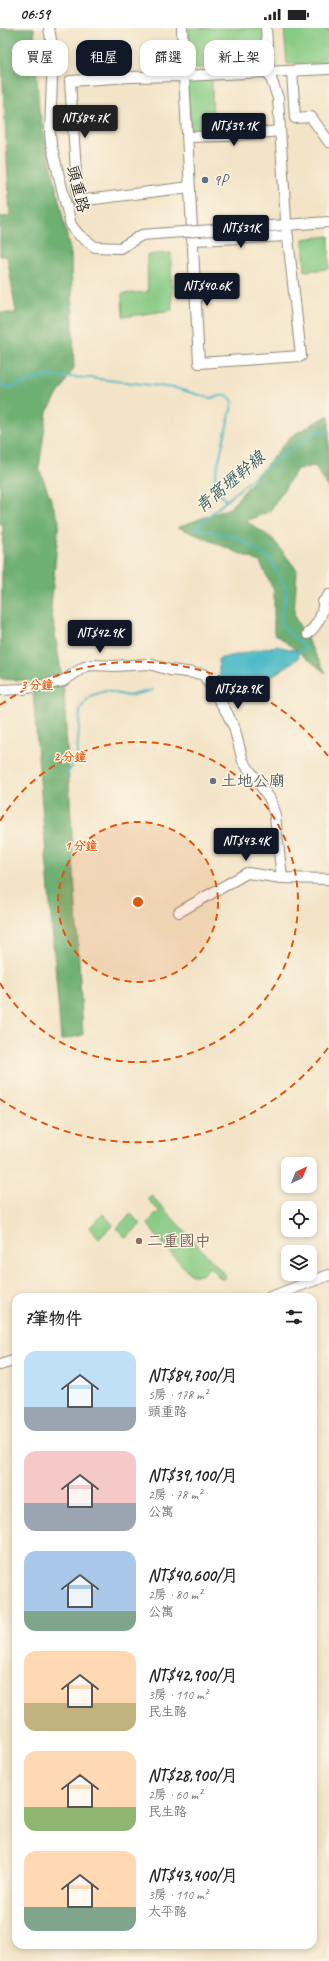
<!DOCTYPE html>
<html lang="zh-TW">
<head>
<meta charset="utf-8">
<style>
	:root { --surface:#fff; --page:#f6f6f6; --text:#222; --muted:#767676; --accent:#111827 }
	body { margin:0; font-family:Caveat,"LXGW WenKai TC",sans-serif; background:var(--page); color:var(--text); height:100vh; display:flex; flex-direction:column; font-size:15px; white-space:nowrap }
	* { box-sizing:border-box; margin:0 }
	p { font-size:13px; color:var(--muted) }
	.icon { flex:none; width:22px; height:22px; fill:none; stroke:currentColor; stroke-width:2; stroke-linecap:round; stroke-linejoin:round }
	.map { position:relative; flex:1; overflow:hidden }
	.panel { position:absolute; left:12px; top:1265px; width:305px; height:656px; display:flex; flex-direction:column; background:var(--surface); border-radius:12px; box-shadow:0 2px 6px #0003 }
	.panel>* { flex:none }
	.banner { position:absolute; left:12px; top:12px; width:305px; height:36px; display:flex; gap:8px }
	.needle { width:26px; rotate:44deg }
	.fabs { position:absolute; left:281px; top:1129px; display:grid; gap:8px }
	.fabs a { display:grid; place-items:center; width:36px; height:36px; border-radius:8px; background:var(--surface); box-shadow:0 2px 6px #0003; font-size:20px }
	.price { position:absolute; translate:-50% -34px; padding:0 9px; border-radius:4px; background:var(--accent); color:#fff; font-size:13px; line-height:26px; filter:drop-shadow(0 1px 2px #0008) }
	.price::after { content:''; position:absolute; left:50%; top:24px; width:12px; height:9px; margin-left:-6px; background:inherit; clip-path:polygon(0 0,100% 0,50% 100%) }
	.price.active { background:#222; color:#fff }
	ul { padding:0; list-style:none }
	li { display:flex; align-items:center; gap:12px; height:100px; padding:0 12px }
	li span { display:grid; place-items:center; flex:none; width:112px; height:80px; border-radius:12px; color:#555 }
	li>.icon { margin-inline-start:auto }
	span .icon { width:48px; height:48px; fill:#fffc; stroke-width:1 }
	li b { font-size:17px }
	h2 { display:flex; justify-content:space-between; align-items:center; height:48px; padding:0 12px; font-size:17px }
	.tag { padding:0 14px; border-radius:12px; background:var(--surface); box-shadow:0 2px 6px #0003; font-size:14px; line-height:36px }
	.tag.active { background:var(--accent); color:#fff }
	.status { display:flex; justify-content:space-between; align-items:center; height:28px; padding:0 20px; background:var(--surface); direction:ltr }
	.status svg { height:11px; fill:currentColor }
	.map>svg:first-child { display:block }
	.green { fill:#88cb84; stroke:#5a7b58 }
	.forest { fill:#6eaf72; stroke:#4c6d4e }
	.water { fill:#4cb9c6; stroke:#3c7278 }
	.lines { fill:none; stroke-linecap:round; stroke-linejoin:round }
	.stream { stroke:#4cb9c6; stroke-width:2 }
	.minor-casing { stroke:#8f887a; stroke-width:12 }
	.minor { stroke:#fff; stroke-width:10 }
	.minor-bridge-casing { stroke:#8f887a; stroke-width:12; stroke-linecap:butt }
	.minor-bridge { stroke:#fff; stroke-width:10 }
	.ring { fill:none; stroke:#df570e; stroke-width:2; stroke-dasharray:7 5 }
	.service-dot { fill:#5c6f8a; stroke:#fcf5e5; stroke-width:1.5 }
	.worship-dot { fill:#6b7280; stroke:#fcf5e5; stroke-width:1.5 }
	.education-dot { fill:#8d6e63; stroke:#fcf5e5; stroke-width:1.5 }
	.labels { text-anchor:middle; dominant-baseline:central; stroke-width:3; stroke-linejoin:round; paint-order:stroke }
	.service-label { font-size:16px; fill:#4e5e75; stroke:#fcf5e5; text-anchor:start }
	.street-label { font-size:16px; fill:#2b2b2b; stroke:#fcf5e5 }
	.worship-label { font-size:16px; fill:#5b616d; stroke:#fcf5e5; text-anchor:start }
	.education-label { font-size:16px; fill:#785e54; stroke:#fcf5e5; text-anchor:start }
	.water-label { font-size:17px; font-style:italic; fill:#375d61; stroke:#fcf5e5 }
	.centre { fill:#df570e; stroke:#fcf5e5; stroke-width:2 }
	.ring-label { font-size:12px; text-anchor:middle; font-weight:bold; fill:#df570e; stroke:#fcf5e5; stroke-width:3; stroke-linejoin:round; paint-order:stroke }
</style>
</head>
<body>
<div class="status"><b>06:59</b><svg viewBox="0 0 49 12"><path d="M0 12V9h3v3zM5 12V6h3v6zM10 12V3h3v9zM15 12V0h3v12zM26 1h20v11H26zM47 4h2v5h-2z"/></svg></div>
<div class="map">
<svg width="329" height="1933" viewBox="0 0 329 1933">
	<rect width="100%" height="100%" fill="#fcf5e5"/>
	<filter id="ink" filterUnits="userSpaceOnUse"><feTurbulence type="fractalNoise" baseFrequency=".025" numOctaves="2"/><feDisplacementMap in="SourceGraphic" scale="8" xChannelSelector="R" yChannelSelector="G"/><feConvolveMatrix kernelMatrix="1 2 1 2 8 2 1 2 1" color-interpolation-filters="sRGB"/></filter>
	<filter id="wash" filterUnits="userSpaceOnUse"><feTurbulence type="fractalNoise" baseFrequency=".012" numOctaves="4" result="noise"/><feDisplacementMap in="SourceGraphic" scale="16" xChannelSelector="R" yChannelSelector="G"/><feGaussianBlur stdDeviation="0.9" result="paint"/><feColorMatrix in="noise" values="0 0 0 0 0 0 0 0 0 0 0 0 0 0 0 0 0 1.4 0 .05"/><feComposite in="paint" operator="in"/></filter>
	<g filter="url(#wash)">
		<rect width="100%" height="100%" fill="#f3e4c8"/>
		<path class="green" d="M188,0h82l3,36 -82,5z
			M284,0h45v35l-42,1z
			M212,51l1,53 -23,1 -3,-53z
			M329,208v33l-24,2 -2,-32z
			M171,225l1,57 -49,7 -1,-23 26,-2 -1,-37z
			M152,1168l74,80 -4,4 -13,-13 -7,8h-11l-32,-35 -11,-16 7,-10 5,-2 -12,-13z
			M103,1186l10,11 -14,14 -10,-11z
			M131,1186l10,10 -15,14 -10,-10z"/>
		<path class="forest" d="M0,0h34l5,82 32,144 3,114 -27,44 -8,56 20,53 -8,87 13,83 19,344 -22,5 -29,-359 -32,-2 3,-157 -3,3v-212h16l-9,-57h-7v-39l10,-1z
			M329,387v74l-14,-23 -18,3 -27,42 -24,10 27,18 24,31 -3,46 32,57 -52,-40v-42l-14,-29 -82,-35 52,-19 60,-71z"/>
		<path class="water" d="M276,618l22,5 1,7 -59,40 -11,-2 -9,-15 -2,-22z"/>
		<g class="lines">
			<path class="stream" d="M0,356l9,4 37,-12 45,2 84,10 35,10 17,-3 6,6 -20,84 13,16
				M298,623l9,-2 -27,-25 7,-34 -17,-31 -33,-22 -42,-9 69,-60 53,-36 12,-1
				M67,746l10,-16 3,-49 10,-13 16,-5 22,5 25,-6"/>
		</g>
	</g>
	<g filter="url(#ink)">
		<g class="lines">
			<g class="minor-casing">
				<path id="minor" d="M49,0l4,23 -3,82 1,11 20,81 8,10 16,12 25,1 22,-13 26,-2
					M182,0l2,48 145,-7
					M292,43l3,47 16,-1 18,25
					M187,109l40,-1 53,-5
					M190,159l-112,14 -8,-120 60,-4 54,-1 15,287 102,-7 -15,-136 -8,-122 -9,-25 -3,-45
					M229,201l100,-7
					M192,212l96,-4
					M308,606c9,-9 16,-19 15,-32l6,-7
					M0,662l22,-1 41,-8 21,-14 8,-2 23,1 34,-2 21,6 33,4 23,37 8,16 9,34 27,38 5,17 7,62
					M179,884l68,-39 35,5 47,1
					M270,1269l59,-22
					M0,1337l16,-5"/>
			</g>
			<use href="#minor" class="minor"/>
			<g class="minor-bridge-casing">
				<path id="minor-bridge" d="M168,205l61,-4"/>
			</g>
			<use href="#minor-bridge" class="minor-bridge"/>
		</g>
	</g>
	<circle cx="138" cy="874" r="80" fill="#df570e" fill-opacity=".12"/>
	<g class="ring">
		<circle cx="138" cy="874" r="80"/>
		<path d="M0 793A160 160 0 1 1 0 955"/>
		<path d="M328 1020A240 240 0 0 1 0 1071M0 677A240 240 0 0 1 328 728"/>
	</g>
	<circle class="service-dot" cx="205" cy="152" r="4"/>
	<circle class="worship-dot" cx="213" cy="753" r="4"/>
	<circle class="education-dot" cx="139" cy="1213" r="4"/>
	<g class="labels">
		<g class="service-label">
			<text x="213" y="152">9P</text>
		</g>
		<g class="street-label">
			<text transform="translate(78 161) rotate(76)">頭重路</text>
		</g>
		<g class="worship-label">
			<text x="221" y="753">土地公廟</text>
		</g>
		<g class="education-label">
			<text x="147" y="1213">二重國中</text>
		</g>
		<g class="water-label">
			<text transform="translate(230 454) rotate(-40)">青窩壢幹線</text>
		</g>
	</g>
	<circle cx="138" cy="874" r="6" class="centre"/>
	<g class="ring-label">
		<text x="37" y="661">3 分鐘</text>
		<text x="70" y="733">2 分鐘</text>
		<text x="81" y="822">1 分鐘</text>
	</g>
</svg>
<div class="fabs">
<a><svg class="needle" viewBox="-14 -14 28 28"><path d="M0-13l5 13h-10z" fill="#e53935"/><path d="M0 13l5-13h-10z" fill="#767676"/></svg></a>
<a><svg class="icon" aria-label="locate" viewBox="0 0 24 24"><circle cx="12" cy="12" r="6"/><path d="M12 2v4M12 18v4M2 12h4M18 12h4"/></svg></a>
<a><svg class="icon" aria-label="layers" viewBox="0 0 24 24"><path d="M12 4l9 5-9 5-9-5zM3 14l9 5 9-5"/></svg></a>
</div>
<b class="price active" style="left:85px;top:111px">NT$84.7K</b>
<b class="price" style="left:234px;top:119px">NT$39.1K</b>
<b class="price" style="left:241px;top:221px">NT$31K</b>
<b class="price" style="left:207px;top:279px">NT$40.6K</b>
<b class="price" style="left:100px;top:626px">NT$42.9K</b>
<b class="price" style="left:238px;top:682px">NT$28.9K</b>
<b class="price" style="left:246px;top:834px">NT$43.4K</b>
<div class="banner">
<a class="tag">買屋</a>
<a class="tag active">租屋</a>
<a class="tag">篩選</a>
<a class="tag">新上架</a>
</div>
<section class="panel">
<h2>7筆物件<svg class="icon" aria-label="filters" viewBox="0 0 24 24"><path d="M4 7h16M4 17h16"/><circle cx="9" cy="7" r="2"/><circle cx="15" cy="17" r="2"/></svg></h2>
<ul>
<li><span style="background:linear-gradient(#bfe0f5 70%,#9aa5b1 0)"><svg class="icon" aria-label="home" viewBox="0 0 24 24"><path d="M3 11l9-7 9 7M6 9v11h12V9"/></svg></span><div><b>NT$84,700/月</b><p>5房 · 178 m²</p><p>頭重路</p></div></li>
<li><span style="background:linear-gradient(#f6c9c9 65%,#9aa5b1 0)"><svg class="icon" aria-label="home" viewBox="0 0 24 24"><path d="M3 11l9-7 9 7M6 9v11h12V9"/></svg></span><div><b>NT$39,100/月</b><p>2房 · 78 m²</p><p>公寓</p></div></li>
<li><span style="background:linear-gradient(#a9c7e8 75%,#7fa58c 0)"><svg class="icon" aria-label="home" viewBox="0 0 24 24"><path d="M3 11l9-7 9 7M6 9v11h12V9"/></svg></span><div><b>NT$40,600/月</b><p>2房 · 80 m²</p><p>公寓</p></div></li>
<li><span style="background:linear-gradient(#ffd9b3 65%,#c2b280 0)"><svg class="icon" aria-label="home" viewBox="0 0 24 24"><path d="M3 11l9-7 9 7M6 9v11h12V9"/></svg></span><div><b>NT$42,900/月</b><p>3房 · 110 m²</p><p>民生路</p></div></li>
<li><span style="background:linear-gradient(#ffd9b3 70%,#8fb573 0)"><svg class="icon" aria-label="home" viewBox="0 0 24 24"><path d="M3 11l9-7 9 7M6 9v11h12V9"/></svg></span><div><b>NT$28,900/月</b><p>2房 · 60 m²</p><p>民生路</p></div></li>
<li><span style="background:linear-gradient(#ffd9b3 70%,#7fa58c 0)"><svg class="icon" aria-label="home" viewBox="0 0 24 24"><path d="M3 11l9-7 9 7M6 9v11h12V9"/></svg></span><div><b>NT$43,400/月</b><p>3房 · 110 m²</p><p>太平路</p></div></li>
</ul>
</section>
</div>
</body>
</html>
